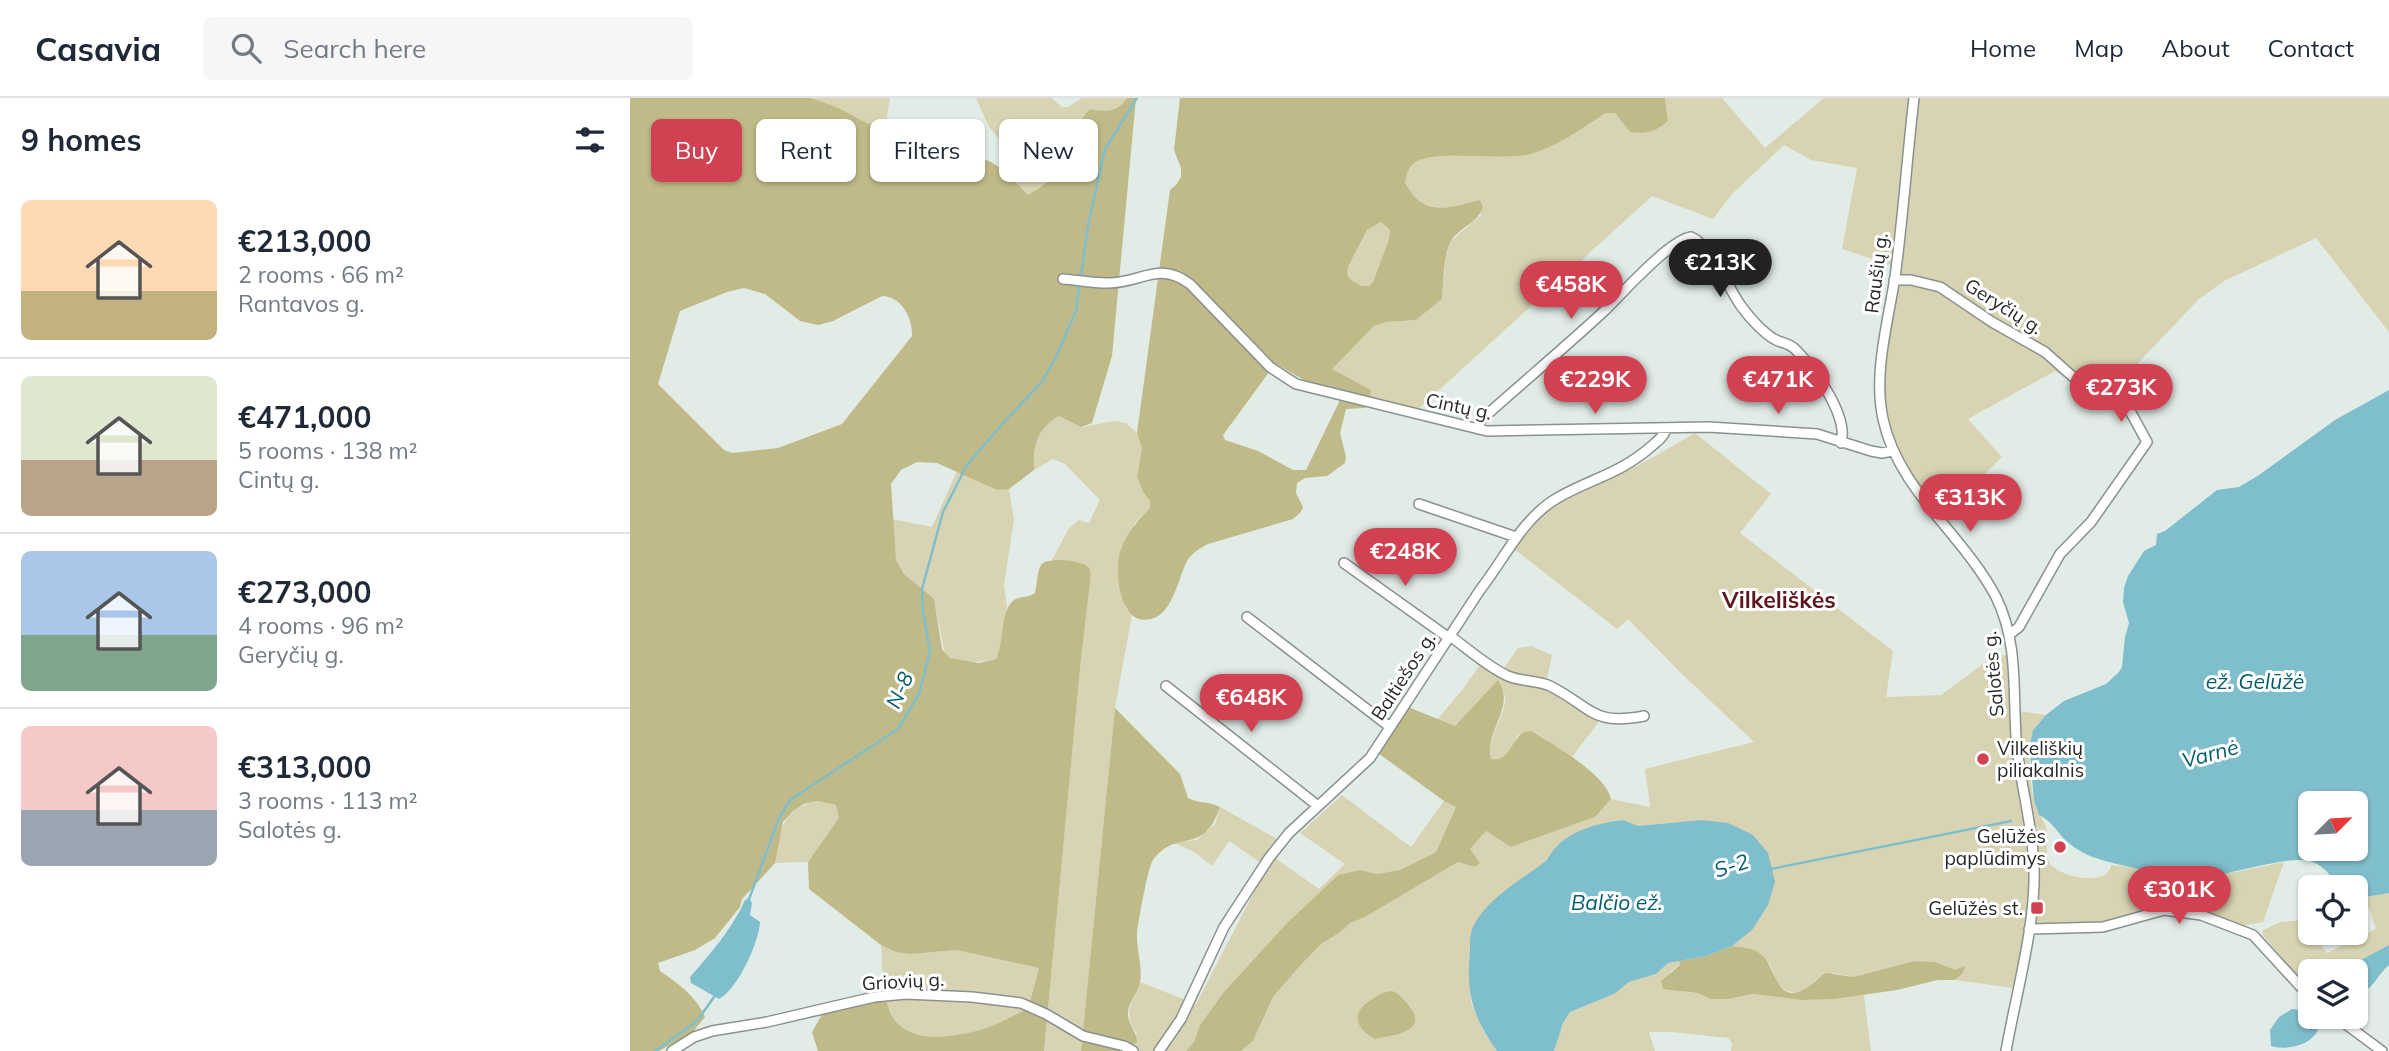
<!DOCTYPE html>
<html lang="en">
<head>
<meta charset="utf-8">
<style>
	:root { --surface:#fff; --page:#f6f6f7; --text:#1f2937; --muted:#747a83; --line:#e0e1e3; --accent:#d14152 }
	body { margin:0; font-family:Mulish,sans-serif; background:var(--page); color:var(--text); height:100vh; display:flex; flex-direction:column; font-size:26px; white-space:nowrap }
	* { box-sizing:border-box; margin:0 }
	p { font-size:23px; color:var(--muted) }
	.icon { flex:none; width:38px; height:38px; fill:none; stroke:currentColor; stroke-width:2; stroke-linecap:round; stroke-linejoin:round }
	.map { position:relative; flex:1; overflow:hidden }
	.panel { display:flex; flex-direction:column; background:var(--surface); width:630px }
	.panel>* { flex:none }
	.hud { position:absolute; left:21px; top:21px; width:665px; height:63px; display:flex; gap:14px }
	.needle { width:46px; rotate:66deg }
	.tools { position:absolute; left:1668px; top:693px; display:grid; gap:14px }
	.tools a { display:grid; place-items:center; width:70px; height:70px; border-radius:10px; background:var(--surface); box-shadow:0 2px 5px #0004; font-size:35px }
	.price { position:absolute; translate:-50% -60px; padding:0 16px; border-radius:24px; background:var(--accent); color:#fff; font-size:23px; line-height:46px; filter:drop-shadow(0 2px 4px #0008) }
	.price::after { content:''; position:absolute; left:50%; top:42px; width:21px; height:16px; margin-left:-10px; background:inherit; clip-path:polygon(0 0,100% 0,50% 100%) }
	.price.current { background:#222; color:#fff }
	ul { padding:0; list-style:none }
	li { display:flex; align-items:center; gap:21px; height:175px; padding:0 21px }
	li+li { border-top:2px solid var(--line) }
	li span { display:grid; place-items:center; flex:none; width:196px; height:140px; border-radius:10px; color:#555 }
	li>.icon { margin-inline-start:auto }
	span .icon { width:84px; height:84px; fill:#fffc; stroke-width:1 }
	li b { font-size:30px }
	h2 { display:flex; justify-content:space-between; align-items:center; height:84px; padding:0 21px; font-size:30px }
	.chip { padding:0 24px; border-radius:10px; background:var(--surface); box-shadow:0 2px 5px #0004; font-size:24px; line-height:63px }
	.chip.current { background:var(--accent); color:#fff }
	header { display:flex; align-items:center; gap:42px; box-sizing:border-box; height:98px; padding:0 35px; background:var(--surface); border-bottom:2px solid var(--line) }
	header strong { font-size:33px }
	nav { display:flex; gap:38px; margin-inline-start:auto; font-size:24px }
	.search { width:490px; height:63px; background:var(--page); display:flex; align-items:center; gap:18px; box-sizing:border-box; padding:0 24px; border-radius:10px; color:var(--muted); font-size:26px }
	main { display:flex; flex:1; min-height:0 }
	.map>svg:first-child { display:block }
	.green { fill:#d8d4b3 }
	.forest { fill:#bfba88; fill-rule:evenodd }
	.water { fill:#7fbecc; fill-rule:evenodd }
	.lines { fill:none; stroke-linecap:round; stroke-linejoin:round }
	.stream { stroke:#7fbecc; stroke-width:2.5 }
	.street-casing { stroke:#89928d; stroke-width:12 }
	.street { stroke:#fff; stroke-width:9 }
	.poi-dot { fill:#d14152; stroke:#fff; stroke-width:2.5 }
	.labels { text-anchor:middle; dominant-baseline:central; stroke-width:6; stroke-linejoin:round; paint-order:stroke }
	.street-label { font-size:19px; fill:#252927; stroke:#fff }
	.poi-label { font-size:19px; fill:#252927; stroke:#fff; text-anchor:end }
	.water-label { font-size:21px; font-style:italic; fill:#005d6c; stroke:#fff }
	.quarter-label { font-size:23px; font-weight:bold; fill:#5c171f; stroke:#fff }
</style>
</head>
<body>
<header>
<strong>Casavia</strong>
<div class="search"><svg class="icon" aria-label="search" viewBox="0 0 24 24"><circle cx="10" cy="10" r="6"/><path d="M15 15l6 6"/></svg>Search here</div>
<nav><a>Home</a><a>Map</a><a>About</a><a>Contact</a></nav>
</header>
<main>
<section class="panel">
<h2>9 homes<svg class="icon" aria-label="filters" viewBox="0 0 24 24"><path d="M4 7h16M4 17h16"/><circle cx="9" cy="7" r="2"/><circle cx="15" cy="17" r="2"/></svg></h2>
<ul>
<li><span style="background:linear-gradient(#ffd9b3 65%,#c2b280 0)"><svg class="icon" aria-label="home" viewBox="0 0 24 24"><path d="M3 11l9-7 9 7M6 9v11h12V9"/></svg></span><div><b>€213,000</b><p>2 rooms · 66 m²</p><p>Rantavos g.</p></div></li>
<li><span style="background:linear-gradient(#dfe7d0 60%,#b9a48a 0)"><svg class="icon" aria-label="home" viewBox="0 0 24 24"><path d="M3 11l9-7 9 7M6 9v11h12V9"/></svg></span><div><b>€471,000</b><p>5 rooms · 138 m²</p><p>Cintų g.</p></div></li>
<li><span style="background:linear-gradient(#a9c7e8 60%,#7fa58c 0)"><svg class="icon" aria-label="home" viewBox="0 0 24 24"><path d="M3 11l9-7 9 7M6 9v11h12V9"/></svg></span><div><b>€273,000</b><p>4 rooms · 96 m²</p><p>Geryčių g.</p></div></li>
<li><span style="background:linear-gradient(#f6c9c9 60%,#9aa5b1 0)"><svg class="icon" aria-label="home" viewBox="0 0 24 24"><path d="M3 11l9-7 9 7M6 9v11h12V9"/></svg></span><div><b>€313,000</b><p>3 rooms · 113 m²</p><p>Salotės g.</p></div></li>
</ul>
</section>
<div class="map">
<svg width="1759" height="953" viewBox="0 0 1759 953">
	<rect width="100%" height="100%" fill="#e2ece6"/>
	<path class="green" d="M180,0h80l-5,30c-25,-5 -49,-21 -75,-30z
		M346,0h75l11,9h6l14,-9h45c-9,13 -22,14 -37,11 -14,13 -15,30 -22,46 -8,19 -24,30 -40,40l-23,-24 10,-13 -26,-31z
		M1035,0h57l43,50 59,-50h86l-17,168 -51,-17 15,-81 -46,-8 -27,-15 -52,49 -19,25 -61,-23 -237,216 -45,-15v-7l-39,-21 43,-43 12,-4 30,-2 26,-21 4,-42 5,-16 30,-26 -1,-15c-32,8 -57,18 -75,-18 2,-7 3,-14 9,-19 19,-15 88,-1 117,-9 28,-8 51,-26 75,-41h9l15,19 38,-11z
		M1289,0h470v234l-73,-94 -92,43 -25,18 -97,102 -47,-30 -87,48 34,38 -60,60c-18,-23 -41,-48 -50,-75 -20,-59 2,-126 10,-185 6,-53 11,-106 17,-159z
		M751,124l9,8 -1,9 -16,43 -4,4 -8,1 -10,-7 -4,-5 1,-8 19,-37z
		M429,318l22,11 34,-6 11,2 11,10 5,15 -5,29 6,15 7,9v7l-16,16 -9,84 7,7 -17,93 -34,343h-37l37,-392 10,-85 -11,-12 -28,-2 17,-32 10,-8 10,3 11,-23 -35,-36 -12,-5 -19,11c-1,-25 3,-41 25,-54z
		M1065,335l76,61 -31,39 153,118 -7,46 55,-2 53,-39 12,-1 4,15v40l36,5c-4,5 -11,10 -13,16 -6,16 -3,54 1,70 2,10 10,19 13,29 2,10 -3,21 2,32 8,15 60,26 62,3 17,1 33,4 48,12l77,-5 48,-10 -21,60 -22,4 -67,-20 -89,19 -60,3 -12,60 -58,-8 7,-6 -27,-12 -21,-1 -60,16 -20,-4 -16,5 -12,11 -11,4 -10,-3 -9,-9 -6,-16 -22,-17 -16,-2 20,-16 -51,-110 -63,6 -16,-6 -70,32 -5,8 -33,26 -42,44 -3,33 2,40 13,29 13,19h-256l12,-10 20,-44 26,-30 22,-23 18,-11 11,-10 15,-6 93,-55 18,5 -6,-18 16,-18 25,16 84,-30 16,-18 39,8 -5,-38 109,-27 -73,-69 -53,-54 -11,10 -103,-80c22,-45 76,-61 119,-81 21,-11 41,-23 62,-35z
		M327,373l40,19 12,-1 5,31 -10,65 3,22 -9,49 -2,3c-16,3 -38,6 -51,-5l-11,-54 -30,-26 -8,-14 -4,-41 40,8z
		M901,548l21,9 -7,34 56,30 -29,38 -39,-26 -15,4c-7,12 -11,27 -27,25 -6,-23 15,-41 14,-63 -1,-6 -4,-12 -6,-17l-44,46 -18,-6 26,-31 18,-26 19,11 18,-26z
		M712,697l69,52 33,-46 12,6 -20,45 -36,18 -23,4 -17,-4 -22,5 -52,49 -63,69 -23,32 -6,17 -8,9h-61l12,-17c-14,-18 -6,-33 3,-52l56,22 71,-137 -38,-26 -17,25 -18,-14 -22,-10 25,-2 18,-16 5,-17 59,33 -8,8 7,12 41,29 26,-25 -45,-31z
		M187,703l19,4 4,13 -32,44 -33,1c6,-33 4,-52 42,-62z
		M1759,795v52l-49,26h-30v21l-48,-58 1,-4 18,-8 23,-2 6,8v5h3l14,20 49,-24 -11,-32z
		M251,847l28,9 48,-4 82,18 -11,41c-15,6 -30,16 -45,20 -27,8 -74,17 -91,-13 -11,-19 -9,-50 -11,-71z
		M1049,863l1,4 -10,7 15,20 12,1 15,6h17l23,-5 50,6 62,-5 7,56h-140l1,-8 -4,-5 -57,-6h-22l6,19h-101l9,-28 7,-11 44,-18 15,-12 27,-8 12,-11z"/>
	<path class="forest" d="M0,0h180c9,3 19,6 28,10 22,10 34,24 59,15l18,7 25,21 28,1 23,10 14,9 23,24c17,-10 32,-21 40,-40 7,-16 8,-33 22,-46 15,3 28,3 37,-11h9l-24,258 -20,67 -11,4 -22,-11c-22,13 -26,29 -25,54l-25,19 -12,1 -60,-27 -20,-1 -16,8 -10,14 5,76 8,14 30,25 8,50 8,9 29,5 17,-4c8,-15 4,-49 18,-59 7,-4 14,-2 21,-7 2,-8 2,-21 6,-28 5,-8 38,-5 44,0 5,3 5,4 6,9l-10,85 -37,392h-226l-6,-19 12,-21 62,-11c2,5 3,12 6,16 18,30 64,21 91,13 15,-4 30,-14 45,-20l11,-41 -82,-18 -47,4 -14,-2 -15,-7 -72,-56 -1,-27 31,-44 -3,-13 -19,-4 -13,3 -12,8 -9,10 -8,41 -33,36 -2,8 -25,31 -20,12 -37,13 2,8c19,13 36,25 45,46l-13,16 -33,18h-29zM114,190l21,6 35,27 18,4 15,-4 49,-25c19,0 31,22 30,40l-70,88 -64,24 -46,5 -8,-3 -66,-66 22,-73 47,-19z
		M550,0h485l3,23c-13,11 -21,13 -38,11l-15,-19h-9c-24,15 -47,33 -75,41 -29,8 -98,-6 -117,9 -6,5 -7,12 -9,19 18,36 43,26 75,18l3,7c-5,17 -26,21 -33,36 -7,16 -6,38 -8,56l-26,21 -30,2 -12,4 -42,43 39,21 -1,7 -5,11 -19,1 -6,24 6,24 -1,6 -18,13 -22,2 -8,5 -1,10 7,14 -2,5 -8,7 -85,25c-8,4 -16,9 -21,17 -9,17 -14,53 -36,58 -31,8 -37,-46 -31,-67 6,-18 17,-31 30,-44v-7l-7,-9 -6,-15 5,-29 -5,-15 33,-243 6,-5 5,-8v-9l-7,-18zM751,124l9,8 -1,9 -16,43 -4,4h-8l-10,-6 -4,-5 1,-8 19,-37zM648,267l31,18 33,7 -1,8 -35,72h-13l-35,-19 -33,-11 -2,-5 50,-68z
		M868,582c19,27 -15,52 -7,79 23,4 19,-29 41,-28 21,14 74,43 79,68l-16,18 -84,30 -25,-16 -16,18 10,14 -5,4 -17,-5 -93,55 -15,6 -11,10 -18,11 -22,23 -26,30 -20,44 -12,10h-55l8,-9 6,-17 23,-32 63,-69 52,-49 22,-5 17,4 23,-4 36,-18 20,-45 -12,-6 -66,-48 30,-46 47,19z
		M485,610l65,66 8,24c11,6 21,3 32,9 -18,51 -40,19 -67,53 -5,6 -15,63 -16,73 -1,16 6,34 3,49 -2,10 -11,19 -12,30 -1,12 9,19 9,30l-12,9h-44z
		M1102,848c11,1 23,2 31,10 11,11 14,43 36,36 11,-4 18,-14 27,-19l28,4 60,-16 21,1 20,8 10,-4 -3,8 -7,6h-18l-40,10 -63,9 -32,1 -50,-6 -23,5h-18l-14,-6 -34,-4 -2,-8 19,-16 -1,-4 28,-5z
		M762,893c8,3 12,9 17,15 21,26 -16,29 -34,33 -20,-11 -25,-26 -4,-39 7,-5 12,-8 21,-9z"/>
	<path class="water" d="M1759,292v503l-24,4 -9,-2v-8h-16c-7,-8 -16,-21 -27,-25 -25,-10 -103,21 -138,18 -11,0 -19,-6 -30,-9 -26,-8 -53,-9 -75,-27 -12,-9 -16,-22 -31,-29l-5,-14 -3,-34 -1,-23 3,-14 13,-15 18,-14 42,-17 13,-12 3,-5 3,-30 4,-14 -6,-21 1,-14 4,-12 16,-25 12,-6 1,-11 8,-3 52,-41 22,-3 20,-12 76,-55zM1680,705h46v46h-46z
		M993,722l15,6 63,-6 27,3 25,12 15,18 7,29 -7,23 -16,25 -20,16 -25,10 -39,7 -12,11 -27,8 -15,12 -44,18 -7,11 -9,28h-57c-25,-35 -31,-58 -27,-101 0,-6 0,-15 2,-21 13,-30 51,-50 75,-69 15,-28 46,-36 76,-40z
		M119,800l3,5 -2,12 10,7c-1,20 -22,67 -41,77l-28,-16 -1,-6c20,-23 43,-49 55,-77z
		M1759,847v20c-12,10 -17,27 -33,30v-24h-16z
		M1662,911c13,1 23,8 26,21 -6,15 -33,21 -47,16l-1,-16 9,-13z"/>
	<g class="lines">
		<path class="stream" d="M451,177l8,-55 16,-71 32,-51
			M1141,771l240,-48
			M118,804l31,-84 11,-18 108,-71 21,-35 11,-43 -7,-39 -1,-23 21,-77 24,-47 36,-42 38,-40 16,-28 19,-44 3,-24
			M25,953l42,-30 17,-24"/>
		<g class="street-casing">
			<path id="street" d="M1284,0c-7,60 -11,120 -19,179 -7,46 -22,96 -12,142 15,71 80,115 113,178 22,44 17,92 20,140 3,44 17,87 18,131 2,56 -18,126 -28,183
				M433,181c14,1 29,4 44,4 33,1 51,-23 83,1l80,83 26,17 191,47 222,-4 108,7 54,17 11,2 10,-2
				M1264,182h17l29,7 52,35 53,30 27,24 52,24 23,42 -56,80 -31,32 -41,73 -9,7
				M848,331l3,-9c40,-36 81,-70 121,-107 19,-18 66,-72 89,-76 21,9 37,51 50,69 8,11 23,28 35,34 7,3 14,4 19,9 19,19 54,67 46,94
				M789,406l97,33
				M714,465l105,75
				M617,519l143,110
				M820,538c18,13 38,31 58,40 14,6 30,4 42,10 42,21 41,40 94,30
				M536,588l152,120
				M1399,831l74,-2 61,-17 37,5 52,20 57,62
				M1706,919l46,34
				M42,953l22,-14 18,-6 55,-9 107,-25 32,-3 66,3 49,6 25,11 37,22 41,10 9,5
				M529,953l22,-32 43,-92 45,-69 20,-25 81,-75 110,-168c26,-33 42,-72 79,-93 36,-20 61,-23 94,-52 6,-5 11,-9 13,-16"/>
		</g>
		<use href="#street" class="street"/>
	</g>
	<g class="poi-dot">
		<circle cx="1353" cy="661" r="7"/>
		<circle cx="1430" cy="749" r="7"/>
		<rect x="1400" y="803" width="14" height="14" rx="3.5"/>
	</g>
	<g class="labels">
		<g class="street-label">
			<text transform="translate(1246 175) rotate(-83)">Raušių g.</text>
			<text transform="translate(1374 208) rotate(32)">Geryčių g.</text>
			<text transform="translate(829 308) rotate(12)">Cintų g.</text>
			<text transform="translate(1363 576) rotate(-95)">Salotės g.</text>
			<text transform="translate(773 578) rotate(-57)">Baltiešos g.</text>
			<text transform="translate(273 883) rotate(-3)">Griovių g.</text>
		</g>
		<g class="poi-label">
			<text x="1367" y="650" text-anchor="start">Vilkeliškių<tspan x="1367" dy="22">piliakalnis</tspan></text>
			<text x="1416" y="738">Gelūžės<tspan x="1416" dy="22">paplūdimys</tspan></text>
			<text x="1393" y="810">Gelūžės st.</text>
		</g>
		<g class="water-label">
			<text x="1625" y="583">ež. Gelūžė</text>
			<text transform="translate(269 592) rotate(-66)">N-8</text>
			<text transform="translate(1580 655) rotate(-15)">Varnė</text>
			<text transform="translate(1101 767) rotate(-17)">S-2</text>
			<text x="987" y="804">Balčio ež.</text>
		</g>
		<g class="quarter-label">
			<text x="1149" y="501">Vilkeliškės</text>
		</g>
	</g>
</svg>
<div class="tools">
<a><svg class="needle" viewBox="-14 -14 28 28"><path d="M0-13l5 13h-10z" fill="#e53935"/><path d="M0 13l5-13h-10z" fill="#747a83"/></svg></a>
<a><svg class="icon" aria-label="locate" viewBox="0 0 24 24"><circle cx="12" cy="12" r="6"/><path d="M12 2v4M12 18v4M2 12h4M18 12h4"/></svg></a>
<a><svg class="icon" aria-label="layers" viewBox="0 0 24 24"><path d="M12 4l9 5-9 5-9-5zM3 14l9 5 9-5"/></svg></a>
</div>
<b class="price current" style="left:1090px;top:201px">€213K</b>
<b class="price" style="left:941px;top:223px">€458K</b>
<b class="price" style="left:965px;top:318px">€229K</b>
<b class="price" style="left:1148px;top:318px">€471K</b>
<b class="price" style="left:1491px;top:326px">€273K</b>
<b class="price" style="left:1340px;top:436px">€313K</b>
<b class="price" style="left:775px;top:490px">€248K</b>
<b class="price" style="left:621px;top:636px">€648K</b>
<b class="price" style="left:1549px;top:828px">€301K</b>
<div class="hud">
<a class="chip current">Buy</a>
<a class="chip">Rent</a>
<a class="chip">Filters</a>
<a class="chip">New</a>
</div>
</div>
</main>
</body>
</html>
